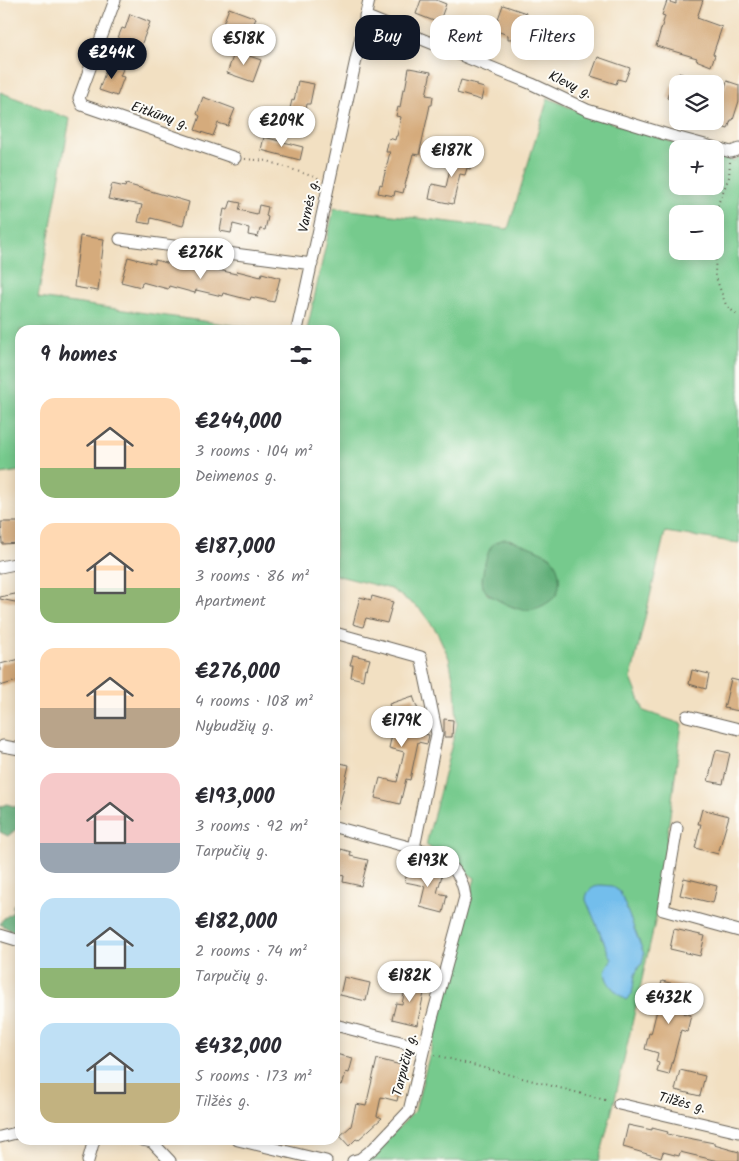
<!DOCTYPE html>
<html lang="en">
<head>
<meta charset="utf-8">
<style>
	:root { --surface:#fff; --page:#f7f7f7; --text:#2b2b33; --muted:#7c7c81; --accent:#111827 }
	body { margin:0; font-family:Kalam,sans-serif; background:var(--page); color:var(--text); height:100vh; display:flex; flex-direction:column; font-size:19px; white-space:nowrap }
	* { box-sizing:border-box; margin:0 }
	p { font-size:16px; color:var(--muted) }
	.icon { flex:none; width:28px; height:28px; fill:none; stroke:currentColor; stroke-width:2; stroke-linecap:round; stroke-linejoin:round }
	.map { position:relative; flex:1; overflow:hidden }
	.side { position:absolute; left:15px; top:325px; width:325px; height:820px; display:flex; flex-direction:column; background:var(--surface); border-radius:15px; box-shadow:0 2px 12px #0003 }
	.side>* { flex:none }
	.guide { position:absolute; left:355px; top:15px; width:309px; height:45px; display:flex; gap:10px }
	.buttons { position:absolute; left:669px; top:75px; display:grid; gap:10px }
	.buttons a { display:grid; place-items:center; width:55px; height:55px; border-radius:10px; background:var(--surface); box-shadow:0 2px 12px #0003; font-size:25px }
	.price { position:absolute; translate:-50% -42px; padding:0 11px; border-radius:18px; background:#fff; color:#222; font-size:16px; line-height:32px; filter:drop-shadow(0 1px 2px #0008) }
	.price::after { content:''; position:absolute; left:50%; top:30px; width:15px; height:11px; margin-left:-8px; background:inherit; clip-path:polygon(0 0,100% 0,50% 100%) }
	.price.current { background:var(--accent); color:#fff }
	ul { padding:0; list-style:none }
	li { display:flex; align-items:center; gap:15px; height:125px; padding:0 25px }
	li span { display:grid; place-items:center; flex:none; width:140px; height:100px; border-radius:15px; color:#555 }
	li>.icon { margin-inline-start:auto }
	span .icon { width:60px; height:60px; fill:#fffc; stroke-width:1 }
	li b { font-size:21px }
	h2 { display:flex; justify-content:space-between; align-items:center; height:60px; padding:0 25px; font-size:21px }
	.chip { padding:0 18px; border-radius:15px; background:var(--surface); box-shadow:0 2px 12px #0003; font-size:18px; line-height:45px }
	.chip.current { background:var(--accent); color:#fff }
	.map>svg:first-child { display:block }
	.green { fill:#76ca8d; stroke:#497354; fill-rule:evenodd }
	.forest { fill:#60ae78; stroke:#3e654a }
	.water { fill:#73beec; stroke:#486d84 }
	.building { fill:#d5ab7b }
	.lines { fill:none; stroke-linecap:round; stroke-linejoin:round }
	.minor-casing { stroke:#676156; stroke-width:13 }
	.path { stroke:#676156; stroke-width:2; stroke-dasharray:1 4; stroke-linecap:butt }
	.minor { stroke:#fff; stroke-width:11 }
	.labels { text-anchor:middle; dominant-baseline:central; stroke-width:4; stroke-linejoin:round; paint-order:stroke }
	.street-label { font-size:14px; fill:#1c1c1c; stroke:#fdfcf7 }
</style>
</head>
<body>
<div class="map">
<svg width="739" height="1161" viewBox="0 0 739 1161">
	<rect width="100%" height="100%" fill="#fdfcf7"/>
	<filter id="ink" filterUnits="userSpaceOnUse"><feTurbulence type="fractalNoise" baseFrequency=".02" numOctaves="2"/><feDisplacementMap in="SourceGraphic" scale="10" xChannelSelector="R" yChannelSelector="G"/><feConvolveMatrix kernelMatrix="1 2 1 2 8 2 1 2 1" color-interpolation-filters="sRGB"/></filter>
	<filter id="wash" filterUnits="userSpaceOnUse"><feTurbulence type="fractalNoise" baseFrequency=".0096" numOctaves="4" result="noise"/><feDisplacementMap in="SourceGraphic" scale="20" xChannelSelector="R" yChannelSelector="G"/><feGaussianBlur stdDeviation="1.12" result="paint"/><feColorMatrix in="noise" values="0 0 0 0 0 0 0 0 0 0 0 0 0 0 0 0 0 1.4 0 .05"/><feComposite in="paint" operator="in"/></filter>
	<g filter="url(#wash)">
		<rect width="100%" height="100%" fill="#f2e0c2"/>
		<path class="green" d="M0,92l70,27 -32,179 229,32h-247v141l-20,3z
			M548,98l39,17 107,34h-16v37h37v-31l19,6 5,-5v387l-74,-11 -34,146 13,33 38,13 -25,189 -42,186 -16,62h-234l50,-50 60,-233 -49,-33 31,-121 -2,-36 -6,-30 -12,-26 -17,-23 -29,-20 -56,-14v-245h-28l27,-122 174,21zM678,214h37v37h-37zM509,539l41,17 5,7 -31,47 -9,-2 -28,-14 -5,-14 9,-33z"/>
		<path class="forest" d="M504,539c8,0 38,12 45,17 11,8 13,29 7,39 -2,4 -9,8 -12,10 -6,3 -12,5 -18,5 -10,0 -39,-13 -43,-23 -3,-8 3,-32 8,-40 3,-5 8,-6 13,-8z
			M7,804l13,4v18l-12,10 -8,-4v-25z
			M20,900v35h-1l-19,-11 3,-5 10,-7v-7z"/>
		<path class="water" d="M601,885l11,1 8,6 24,62 -2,10 -3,2 -4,9 -3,19 -6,6c-8,-6 -24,-19 -20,-31 1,-3 5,-8 6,-11l-3,-4 -23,-54c0,-9 6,-13 15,-15z"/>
		<g id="blocks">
			<path class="building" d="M421,0h15l10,4 -7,19 -23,-9z
				M676,0h27l-6,18 25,9 -9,27 2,1 -4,11 -15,-6 1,-2 -41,-12 9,-30 -3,-1 5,-14 9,3z
				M503,5l23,8 -2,6 12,4 -5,15 -23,1v-4l-14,-5z
				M229,8l27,10 -6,16 -27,-10z
				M130,14l20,8 -10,26 -23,-8 5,-12 3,1z
				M235,51l26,9 -8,22 -26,-9z
				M598,57l32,11 -5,13 -7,-2 -2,5 -25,-8z
				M108,64l15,5 -3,7 4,1 -7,19 -18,-6z
				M409,68l22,4 -5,23 7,1 -1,9h-2l-1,5 -10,45 -6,-1 -10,39 -8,-2 -1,5 -16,-3 2,-9 2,1 8,-33h-4l3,-14 6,2 1,-4h1l4,-19 -5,-1 2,-9 2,1 3,-19 2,1z
				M679,73l27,9v2h-30z
				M461,80l16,4v2l7,2 -3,12 -24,-7z
				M298,81l16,3 -4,20h-3l-4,20 -16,-3 5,-21 2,1z
				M727,81l12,4v16l-6,19h-2l-3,9 -13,-4v-16l3,-8 2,1z
				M671,86l7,2v14l-11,-4z
				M203,97l32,12 -7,17 -10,-3 -5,13 -18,-6 5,-14 -3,-2z
				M264,137l39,10 -3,13 -39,-10z
				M452,150l22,6 -4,13 -3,-1 -2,7 -5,-1 -7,30 -24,-5 3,-15 14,3 5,-23h-3z
				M112,184l13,3 1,-3 63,18 -6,24 -32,-8 -1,6 -12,-2 4,-17 -34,-6z
				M231,201l10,2 -2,7 18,4 2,-9 9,2 -2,9 2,1 -3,13 -5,-1 -2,8 -10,-2 1,-7 -16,-4 -2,9 -11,-2 4,-22 4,1z
				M80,236l24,3 -6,52 -24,-4z
				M128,257l27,7v-4l27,7 1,-3 26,7 1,-3 26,6 1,-3 24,6 1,-4 18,5 -6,24 -23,-5 -1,3 -27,-7 -1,3 -26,-6 -1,3 -26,-7 -1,3 -26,-7 -1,5 -20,-5z
				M1,522h19v21l-18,1z
				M20,593v10l-20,-4v-2z
				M372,596l21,6 -6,21 -21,-5 -3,9 -10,-3 7,-27 11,3z
				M353,655l17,4 -3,10 -2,-1 -2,12 -12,-3 2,-12h-3z
				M20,659v21l-20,6v-22z
				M692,670l17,4 -3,15 -17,-5z
				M731,679l8,2v30l-15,-3z
				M413,696l9,25 -20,7 27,7 -2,9 -9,-2 -8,38 -4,-1 -6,25 -25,-6 5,-20 17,4 7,-30 -15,-4 6,-26 -6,-18z
				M444,719l9,1 -1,17h-8z
				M716,750l14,3 -7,31 -15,-3z
				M335,762l14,3 -10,43h-4z
				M702,809l27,7 -11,38 -23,-6 6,-24h-3z
				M341,849l10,3 -1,4 18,4 -7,26 -18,-4 1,-6 -9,-3z
				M408,867l11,3 1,-3 23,5 -6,21 10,2 -4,18 -23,-6 5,-21 -20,-4z
				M684,878l33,8 -4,17 -33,-8z
				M674,929l31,7 -5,20 -30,-7z
				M344,977l26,6 -4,18 -26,-6z
				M407,979l19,5 -9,41 -25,-6 4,-16 6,1z
				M662,981l28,7 -7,25 8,2 -4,17 -6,-2 -12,45 -12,-3 2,-9 -3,-1 2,-9 -13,-4 4,-16 2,1 10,-40 -2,-1z
				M335,1054l18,4 -4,15 -3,-1 -4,13 -7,-1z
				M377,1059l28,7 -8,35 -16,-4 -4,19 5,2 -24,22 -2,-1 -7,7 -9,-10 11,-10 5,-22 10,2z
				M680,1070l25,6 -5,20 -25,-6z
				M628,1125l24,5v-2l16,4 -1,2 47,9v2l25,7v9h-21l-38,-9 -1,4 -16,-4 -2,6 -38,-11z"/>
		</g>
	</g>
	<g filter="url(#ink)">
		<use href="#blocks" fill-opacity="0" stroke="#676156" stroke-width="1"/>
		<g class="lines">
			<g class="minor-casing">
				<path id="minor" d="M115,0l-36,98 3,7 153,53
					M365,16l167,68 55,26 81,25 63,17 8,-3
					M120,239l192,25
					M297,330l72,-330
					M0,567l20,-4
					M335,633l86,24 16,77 -23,114
					M687,716l52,13
					M3,746l17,3
					M335,827l100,27c17,10 28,22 30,43l-41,151 -15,63 -35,37 -14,11 -7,2
					M677,828l-14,82 76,21
					M0,935l20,6
					M335,1025l89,23
					M619,1104l120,28
					M0,1137l20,-5
					M142,1140l10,2 18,19
					M238,1140l88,21
					M88,1161l6,-21"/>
			</g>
			<path class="path" d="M245,159l23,2 52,18
				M730,162l-1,15 -11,27 -3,71 11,30 13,12
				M435,1055l174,46"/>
			<use href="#minor" class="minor"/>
		</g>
	</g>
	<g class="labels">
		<g class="street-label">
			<text transform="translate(570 85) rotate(25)">Klevų g.</text>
			<text transform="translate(160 116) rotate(19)">Eitkūnų g.</text>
			<text transform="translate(309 206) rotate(-78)">Varnės g.</text>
			<text transform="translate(405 1065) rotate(-76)">Tarpučių g.</text>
			<text transform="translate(682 1103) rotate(14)">Tilžės g.</text>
		</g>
	</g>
</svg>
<div class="buttons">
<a><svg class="icon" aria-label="layers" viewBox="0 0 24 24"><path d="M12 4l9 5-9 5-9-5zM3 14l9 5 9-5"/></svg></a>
<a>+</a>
<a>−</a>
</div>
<b class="price" style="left:244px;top:66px">€518K</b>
<b class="price current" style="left:112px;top:80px">€244K</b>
<b class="price" style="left:282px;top:148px">€209K</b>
<b class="price" style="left:452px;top:178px">€187K</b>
<b class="price" style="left:201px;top:280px">€276K</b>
<b class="price" style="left:402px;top:748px">€179K</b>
<b class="price" style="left:428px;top:888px">€193K</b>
<b class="price" style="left:410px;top:1003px">€182K</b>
<b class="price" style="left:669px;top:1025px">€432K</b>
<div class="guide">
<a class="chip current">Buy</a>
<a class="chip">Rent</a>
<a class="chip">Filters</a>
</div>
<section class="side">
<h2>9 homes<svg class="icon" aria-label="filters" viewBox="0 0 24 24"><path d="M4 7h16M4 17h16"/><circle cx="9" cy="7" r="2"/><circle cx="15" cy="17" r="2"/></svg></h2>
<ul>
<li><span style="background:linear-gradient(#ffd9b3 70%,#8fb573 0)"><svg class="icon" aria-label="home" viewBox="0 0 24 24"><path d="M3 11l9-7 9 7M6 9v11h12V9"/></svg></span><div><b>€244,000</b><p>3 rooms · 104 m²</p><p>Deimenos g.</p></div></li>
<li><span style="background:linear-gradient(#ffd9b3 65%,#8fb573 0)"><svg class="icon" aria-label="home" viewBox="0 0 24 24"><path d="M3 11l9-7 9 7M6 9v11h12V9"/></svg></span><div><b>€187,000</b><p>3 rooms · 86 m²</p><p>Apartment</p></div></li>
<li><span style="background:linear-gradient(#ffd9b3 60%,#b9a48a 0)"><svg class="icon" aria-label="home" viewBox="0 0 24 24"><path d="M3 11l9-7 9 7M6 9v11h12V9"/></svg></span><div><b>€276,000</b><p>4 rooms · 108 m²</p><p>Nybudžių g.</p></div></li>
<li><span style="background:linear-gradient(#f6c9c9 70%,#9aa5b1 0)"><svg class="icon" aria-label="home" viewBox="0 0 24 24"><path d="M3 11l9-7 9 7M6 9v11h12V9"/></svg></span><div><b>€193,000</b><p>3 rooms · 92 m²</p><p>Tarpučių g.</p></div></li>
<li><span style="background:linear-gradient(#bfe0f5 70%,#8fb573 0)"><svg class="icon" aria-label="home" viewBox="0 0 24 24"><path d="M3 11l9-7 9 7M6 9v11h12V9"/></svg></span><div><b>€182,000</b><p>2 rooms · 74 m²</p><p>Tarpučių g.</p></div></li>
<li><span style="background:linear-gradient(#bfe0f5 60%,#c2b280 0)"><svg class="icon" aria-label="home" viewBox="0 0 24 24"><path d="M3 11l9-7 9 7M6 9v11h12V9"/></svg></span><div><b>€432,000</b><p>5 rooms · 173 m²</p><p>Tilžės g.</p></div></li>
</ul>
</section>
</div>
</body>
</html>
